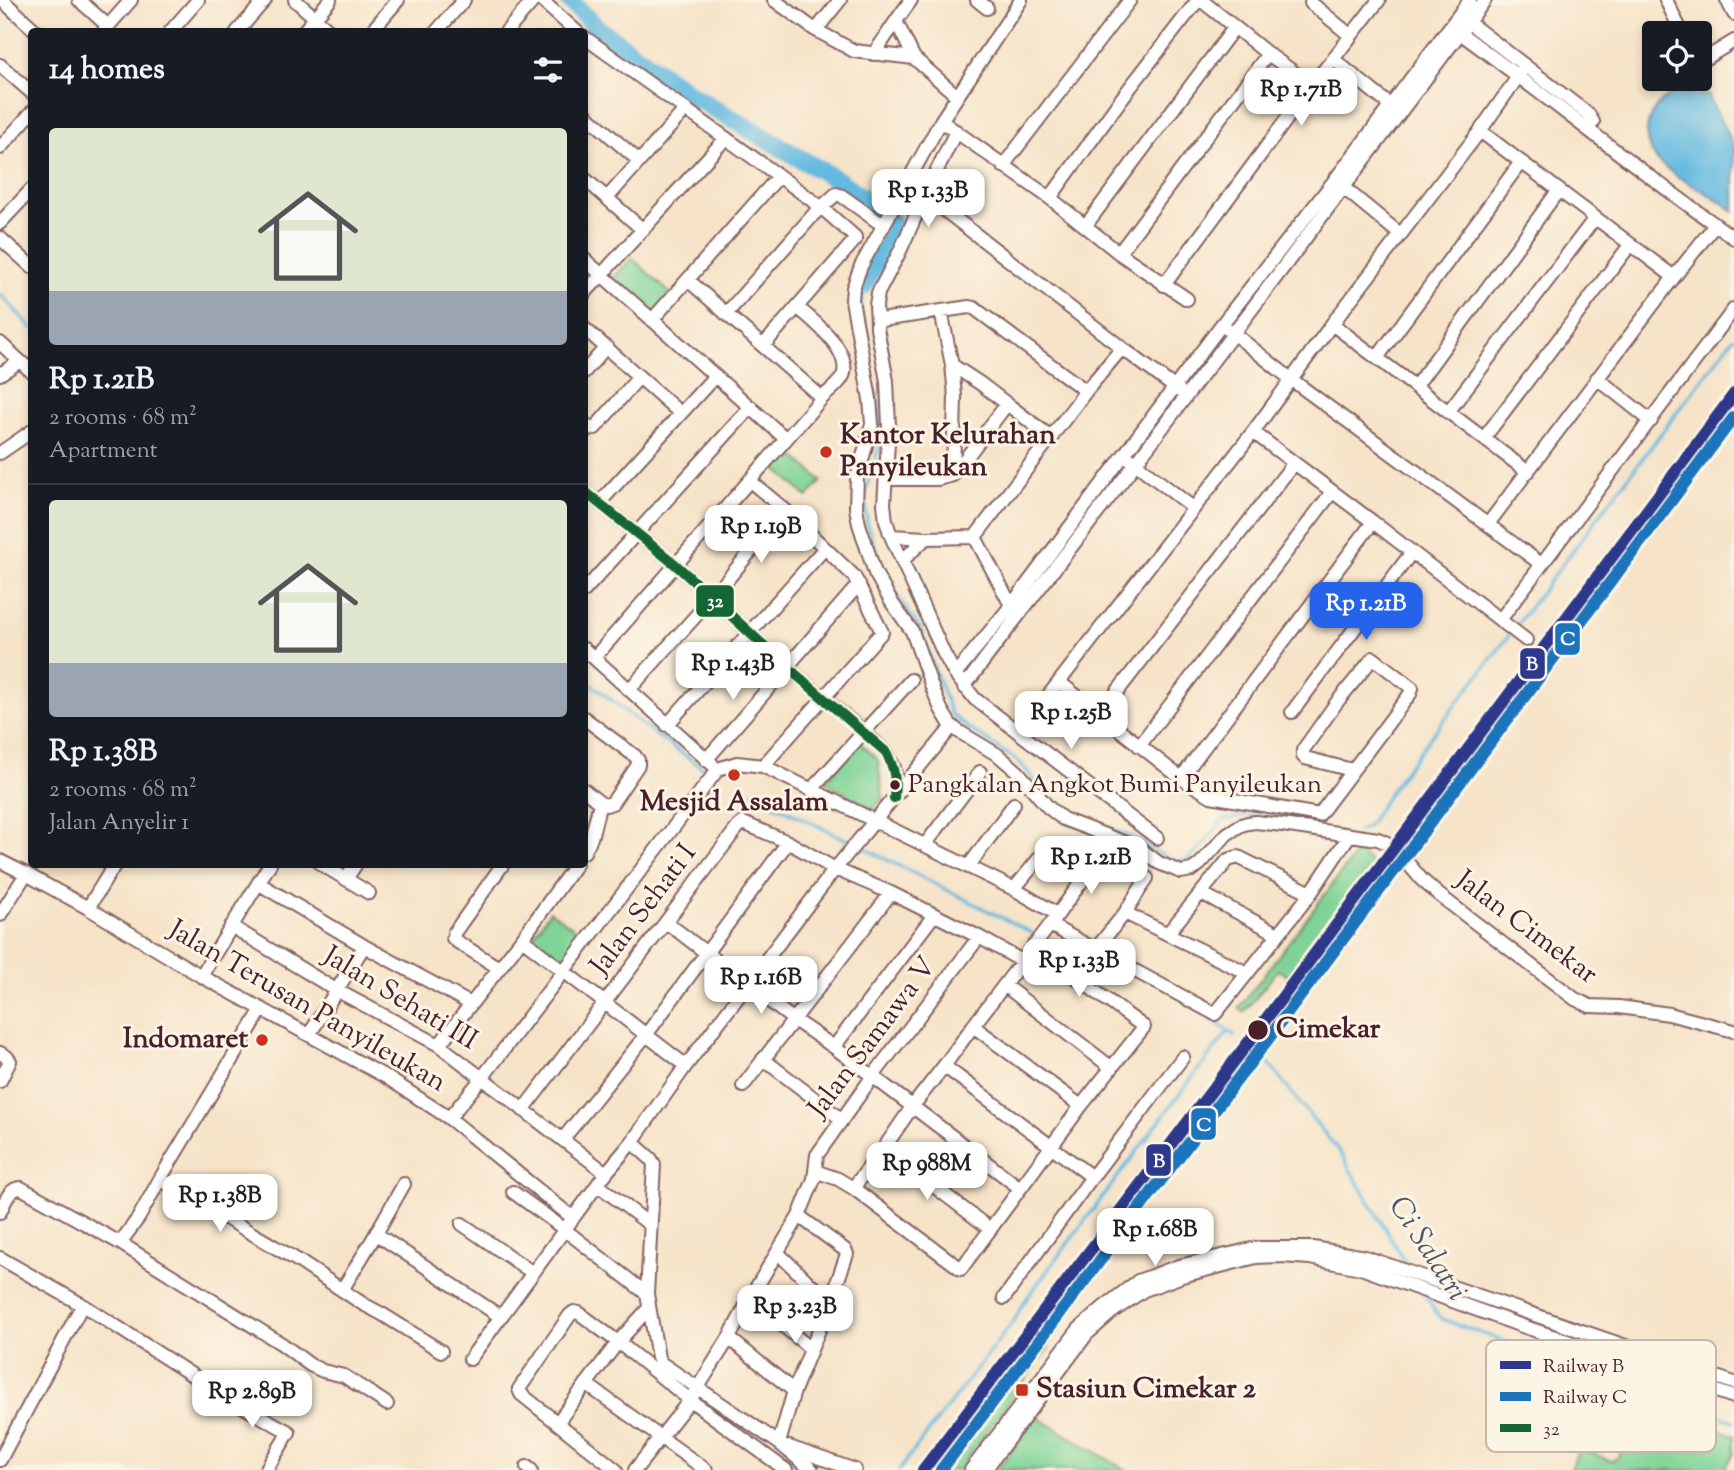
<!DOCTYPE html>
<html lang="en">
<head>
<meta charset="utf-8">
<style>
	:root { --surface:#171b24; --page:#20242c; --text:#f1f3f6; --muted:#9ea1a6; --line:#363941; --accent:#2563eb }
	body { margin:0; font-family:"Sorts Mill Goudy",serif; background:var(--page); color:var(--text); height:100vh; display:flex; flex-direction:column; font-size:26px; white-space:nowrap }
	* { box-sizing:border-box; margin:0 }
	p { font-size:23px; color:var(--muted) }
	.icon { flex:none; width:38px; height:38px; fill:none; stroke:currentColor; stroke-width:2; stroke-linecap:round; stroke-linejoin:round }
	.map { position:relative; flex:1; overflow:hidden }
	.side { position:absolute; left:28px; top:28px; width:560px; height:840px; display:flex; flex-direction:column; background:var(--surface); border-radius:7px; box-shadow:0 4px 10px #0003 }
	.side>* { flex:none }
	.buttons { position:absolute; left:1642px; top:21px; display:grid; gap:14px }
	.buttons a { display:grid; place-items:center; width:70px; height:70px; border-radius:7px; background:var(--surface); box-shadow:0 4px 10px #0003; font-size:35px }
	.price { position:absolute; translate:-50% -60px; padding:0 16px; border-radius:14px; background:#fff; color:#222; font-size:23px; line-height:46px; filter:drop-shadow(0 2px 4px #0008) }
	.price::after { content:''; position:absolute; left:50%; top:42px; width:21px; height:16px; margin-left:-10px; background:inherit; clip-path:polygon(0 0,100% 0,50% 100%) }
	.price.active { background:var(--accent); color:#fff }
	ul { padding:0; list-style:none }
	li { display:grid; align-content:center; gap:14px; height:371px; padding:0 21px }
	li+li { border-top:2px solid var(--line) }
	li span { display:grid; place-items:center; height:217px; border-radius:7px; color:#555 }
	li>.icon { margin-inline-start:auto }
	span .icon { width:126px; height:126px; fill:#fffc; stroke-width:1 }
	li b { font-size:30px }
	h2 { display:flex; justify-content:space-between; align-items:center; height:84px; padding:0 21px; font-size:30px }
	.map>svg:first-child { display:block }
	.green { fill:#7fd396; stroke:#647960; stroke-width:2 }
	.water { fill:#64b9e0; stroke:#576c86; stroke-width:2 }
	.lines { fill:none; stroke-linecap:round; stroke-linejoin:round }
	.stream { stroke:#64b9e0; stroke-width:3.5 }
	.river { stroke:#64b9e0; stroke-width:19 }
	.minor-casing { stroke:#866462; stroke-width:16 }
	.minor { stroke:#fff; stroke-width:12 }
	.bus-1-casing { stroke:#fcf5e5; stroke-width:16 }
	.bus-1 { stroke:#156635; stroke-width:10 }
	.rail-1-casing { stroke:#fcf5e5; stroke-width:18 }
	.rail-2-casing { stroke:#fcf5e5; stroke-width:18 }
	.rail-1 { stroke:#2d398b; stroke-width:12 }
	.rail-2 { stroke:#1c75bc; stroke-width:12 }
	.poi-dot { fill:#c8321e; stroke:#fcf5e5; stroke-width:2.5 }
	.bus-dot { fill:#4a1f2b; stroke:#fcf5e5; stroke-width:2.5 }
	.labels { text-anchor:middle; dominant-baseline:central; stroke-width:6; stroke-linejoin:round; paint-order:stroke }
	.bus-label { font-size:26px; fill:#4a1f2b; stroke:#fcf5e5; text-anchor:start }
	.poi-label { font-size:28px; font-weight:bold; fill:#4a1f2b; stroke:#fcf5e5; text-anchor:start }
	.street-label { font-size:28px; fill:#4a1f2b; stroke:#fcf5e5 }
	.stop-label { font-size:28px; font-weight:bold; fill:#4a1f2b; stroke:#fcf5e5; text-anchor:start }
	.water-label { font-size:30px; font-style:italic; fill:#53556a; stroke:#fcf5e5 }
	.key { fill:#fcf5e5; stroke:#c7b5ad; stroke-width:2 }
	.key-label { font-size:19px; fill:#4a1f2b }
	.line-badge { stroke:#fcf5e5; stroke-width:2.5 }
	.badge-label { font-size:19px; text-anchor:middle; font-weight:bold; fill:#fff }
</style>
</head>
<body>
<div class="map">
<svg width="1734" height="1470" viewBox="0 0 1734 1470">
	<rect width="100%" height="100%" fill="#fcf5e5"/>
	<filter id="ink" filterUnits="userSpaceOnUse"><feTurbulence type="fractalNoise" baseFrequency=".0143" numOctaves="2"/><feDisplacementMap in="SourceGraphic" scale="14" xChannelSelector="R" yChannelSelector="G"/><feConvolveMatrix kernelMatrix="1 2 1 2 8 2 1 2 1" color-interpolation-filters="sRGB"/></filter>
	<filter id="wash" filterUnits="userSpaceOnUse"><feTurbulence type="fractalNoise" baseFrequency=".00686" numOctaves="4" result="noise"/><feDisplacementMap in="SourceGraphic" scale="28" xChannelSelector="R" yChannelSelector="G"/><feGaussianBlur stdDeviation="1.57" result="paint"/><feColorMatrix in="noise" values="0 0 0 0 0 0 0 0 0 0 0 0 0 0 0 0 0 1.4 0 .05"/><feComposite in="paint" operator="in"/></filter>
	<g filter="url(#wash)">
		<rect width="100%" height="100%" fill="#f6e3c8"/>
		<path class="green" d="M632,258l39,36 -17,20 -40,-37z
			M789,451l33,30 -15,16 -33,-30z
			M860,743l18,17 5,38 -10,11 -48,-28z
			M1357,852l16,12 -85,112 -10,-6 -34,42 -5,-4z
			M550,911l36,26 -19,26 -34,-27z
			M1045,1336l4,8 -1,5 -90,121h-14z
			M1638,1402l96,33v19l-10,16h-153l8,-24 28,14 6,1 5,-4z
			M1037,1417l89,53h-129z"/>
		<path class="water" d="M1676,92l32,3 26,52v65c-25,-26 -98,-40 -86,-88 4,-16 14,-25 28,-32z"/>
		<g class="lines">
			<path class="stream" d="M0,294l32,34
				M860,311l4,-26
				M873,383l6,22 3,35 -11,30 -6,26 2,28 11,34 15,32 27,38 31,86 14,12 53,35 36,41 14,10 62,24 44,26 12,-1 12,-11 25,-30 22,-4h19l35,5
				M1515,627l219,-290
				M584,678l65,52 57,40
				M739,787l110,54
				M1358,831l9,-4 33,-50 111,-144
				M866,849l166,84
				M1051,939l44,17
				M1210,1018l24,17
				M1265,1058l33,43 41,50 69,116
				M1426,1297l11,17 5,5 149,54 143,48
				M712,1405l58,40
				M783,1455l15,11
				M899,1470l116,-151 7,-14 14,-19 152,-203 41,-52"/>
			<path class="river" d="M569,0l28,28 96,68 146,85 27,19 26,22 4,8 -20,31 -12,24"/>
		</g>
	</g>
	<g filter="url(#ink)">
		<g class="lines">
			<g class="minor-casing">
				<path id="minor" d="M2,0l35,32
					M79,0l29,26
					M295,0l36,32
					M541,0l36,32
					M774,0l40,29 40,22 60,7
					M911,0l-15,21 18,37 42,37
					M977,0l10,8
					M1021,0l-80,121 -80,145 -8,22 -1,12 18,99 2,25 -15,54 -1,30 3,16 16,49 17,30 20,28 21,59 8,19 9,15 8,7 40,24 19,16 31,36 15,12 76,29 20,15 22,9 11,-2 8,-6 27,-30 14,-9 7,-2 8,-1 26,3 96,14 11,5 5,3 28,33 17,15 136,104 15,7 29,1 50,7 65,17
					M1379,0l-46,59 63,51
					M1666,0l16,33
					M1727,0l7,14
					M1311,3l40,33
					M1468,22l120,92 5,8 -6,7
					M816,30l24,-30
					M103,32l28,-32
					M170,32l28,-32
					M237,32l28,-32
					M303,32l27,-32
					M371,32l27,-32
					M436,32l28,-32
					M506,32l28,-32
					M1460,33c92,67 181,140 274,205
					M584,37l195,139 42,31 34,30v3l-92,106
					M874,54l22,-33
					M1699,60h4l31,-19
					M0,65l32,28
					M1312,85l21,-26
					M584,113l55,48
					M941,121l109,77 69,55 68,46
					M1480,131l42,-60
					M0,148l32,-36
					M1521,162l-144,196 151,114
					M1003,166l127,-166
					M584,178l59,52
					M1339,184l62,51
					M925,195l197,153
					M607,198l78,-88
					M1050,198l72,-100 76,-98
					M0,223l32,-34
					M1086,225l148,-197
					M0,238l32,29
					M1119,253l149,-199
					M584,259l202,180
					M1674,277l41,-52
					M1164,285l148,-200 -44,-31 -67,-54
					M584,294l142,-156
					M797,307c16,13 52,42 47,66 -2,9 -16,19 -22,25
					M726,314l89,-101 19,-17 2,-2 6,2 42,30
					M652,320l127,-144
					M877,323l-1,-18 2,-12 22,-42 25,-56 31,-64
					M1332,324l45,34
					M584,328l96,85
					M1228,329l64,51 249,184
					M0,343l32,29
					M952,365l3,31 -2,79
					M584,372l22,-25
					M0,374l19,-12
					M1597,378l54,43
					M1415,387l143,-196
					M1007,404l45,34
					M1448,412l147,-194
					M584,423l6,6 5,-1 44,-51
					M1253,432l120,90 -192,256 -122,-96 194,-250 79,-108 148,-193 194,146 -186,247
					M1484,438l146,-193
					M0,453l32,-22
					M1130,459l63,49
					M886,479h52l15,-4 54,-71 -26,-20 -29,-19 -11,-54
					M750,481l35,29 69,66 28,56 -119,134
					M584,491l92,74 110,101 78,66 22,20 8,15 2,15 -2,16
					M600,502l115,-126
					M1373,522l153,118
					M891,536l35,2
					M975,537l39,74
					M902,561l24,-23 49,-1 111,-146
					M584,591l167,-184
					M1500,620l234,-311
					M584,649l128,115
					M594,658l228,-260 -134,-118
					M955,674l55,-67 212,-283 112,-143 136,-181
					M964,687c56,-75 114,-148 171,-223 117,-154 233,-310 350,-464
					M629,690l83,-92 73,-88
					M1292,712l120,-160
					M1100,714l194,-251
					M584,718l51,38 3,4v5l-26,38 -6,2 -6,-2
					M667,725l157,-176
					M1019,733l40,-51
					M1139,746l193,-254
					M706,760l153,-176
					M718,769l19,-6 26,3 251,123 43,25
					M1181,778l30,18 108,19 91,-121 2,-6 -39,-30 -36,44 -34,48v6l2,2 47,12
					M812,789l99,-109
					M584,790l16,13
					M1157,838l-182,-139 -20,-25 -11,-20 -53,-118 -5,-15 -2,-17 5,-77 -2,-46 -10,-53v-5l4,-3 88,-13 5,1 112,83 36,-43 64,48
					M925,845l55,-73
					M584,852l7,-14 9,-35
					M1098,859l-48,66 165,89
					M0,861l26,13 62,34 113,68 185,101 63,41 124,100
					M321,864l48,29
					M968,867l46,-63
					M346,879l10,-15
					M258,883l106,63 107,58
					M1014,889l36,-44
					M1201,893l77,41
					M88,908l27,-44
					M1125,913l122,60
					M0,915l26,-41
					M666,922l128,98 40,27 186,141
					M231,926l105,64 103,55 167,128
					M1168,933l60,-73 10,-3 73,36
					M522,939l158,122 5,6
					M1095,950l30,-37 22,-35
					M499,968l-43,-27 -3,-3 1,-5 49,-69
					M201,976l69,-112
					M1004,985l108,83
					M1216,1013l95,-120 38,-57
					M973,1026l108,80
					M309,1035l55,-89
					M439,1045l83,-106 54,-75
					M834,1047l100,-132
					M0,1053l7,4 3,4 -10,20
					M763,1059l78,60
					M944,1066l148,111
					M743,1086l148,-193
					M523,1110l215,-283 5,-4 45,19 47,27 56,24 88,44 43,24
					M449,1118l33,-40 236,-309
					M563,1139l83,-104 142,-193
					M632,1142l19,17 3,5 -7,130 11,64 3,5 118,80 33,27
					M884,1148l106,81
					M815,1171l23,8 15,9 108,81 120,-163 63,-79 -111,-81
					M160,1179l137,81 66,44 19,10 59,37
					M598,1185l51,39
					M853,1188l31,-40 28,-41 32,-41 29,-40 77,-101
					M513,1192l47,34 87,68
					M0,1212c5,-10 9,-24 21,-24l99,55 19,-26 21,-38 102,-170
					M462,1224l71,49
					M381,1237l120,80
					M120,1243l162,101 28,21 13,6 21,5 43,28
					M778,1253l52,50
					M0,1258l86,49 145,93 58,32 -23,38
					M342,1290l31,-51 31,-55
					M750,1298l61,51
					M1004,1298l88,-121 91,-120
					M729,1338l65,53
					M470,1359l136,-186 26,-31 53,-75 150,-198 112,-136
					M586,1384l120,86
					M557,1423l61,-81 31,-34
					M779,1443l15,-52 36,-88 17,-49 -2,-4 -46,-34
					M789,1447l66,23
					M0,1460l78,-147
					M527,1467l4,3
					M616,1470l-95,-76 -2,-5 51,-74 4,-3 5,1 39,29 72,58 96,70
					M635,1470l55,-70 39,-62 21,-40 49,-82 15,-37 3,-24 56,-79 106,-139
					M971,1470l108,-141 25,-22 34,-26 41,-15 77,-18h57l52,9 369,126
					M985,1470l102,-136 25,-22 32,-22 38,-14 74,-19 26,-1 28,2 51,10 161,58 212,71"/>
			</g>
			<use href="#minor" class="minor"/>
			<g class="bus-1-casing">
				<path id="bus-1" d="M584,491l92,74 110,101 100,86c9,18 10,26 8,46"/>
			</g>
			<use href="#bus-1" class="bus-1"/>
			<g class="rail-1-casing">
				<path id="rail-1" d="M923,1470l331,-435 480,-641"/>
			</g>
			<g class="rail-2-casing">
				<path id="rail-2" d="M941,1470l324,-427 469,-626"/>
			</g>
			<use href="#rail-1" class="rail-1"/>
			<use href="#rail-2" class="rail-2"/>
		</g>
	</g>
	<g class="poi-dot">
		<circle cx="826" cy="452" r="7"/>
		<circle cx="734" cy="775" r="7"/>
		<circle cx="262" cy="1040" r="7"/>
		<rect x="1015" y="1383" width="14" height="14" rx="3.5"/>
	</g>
	<g class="bus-dot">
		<circle cx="895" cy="785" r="6"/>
		<circle cx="1258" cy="1030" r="11"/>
	</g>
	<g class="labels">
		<g class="bus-label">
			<text x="908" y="785">Pangkalan Angkot Bumi Panyileukan</text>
		</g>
		<g class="poi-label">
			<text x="840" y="436">Kantor Kelurahan<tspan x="840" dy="32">Panyileukan</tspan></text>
			<text x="734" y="803" text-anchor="middle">Mesjid Assalam</text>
			<text x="248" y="1040" text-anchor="end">Indomaret</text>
			<text x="1036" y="1390">Stasiun Cimekar 2</text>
		</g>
		<g class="street-label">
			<text transform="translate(644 910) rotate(-53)">Jalan Sehati I</text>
			<text transform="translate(1526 928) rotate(37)">Jalan Cimekar</text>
			<text transform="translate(400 999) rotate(31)">Jalan Sehati III</text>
			<text transform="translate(307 1007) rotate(30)">Jalan Terusan Panyileukan</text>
			<text transform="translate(873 1038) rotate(-53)">Jalan Samawa V</text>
		</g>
		<g class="stop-label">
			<text x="1276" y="1030">Cimekar</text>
		</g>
		<g class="water-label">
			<text transform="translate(1427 1249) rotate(57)">Ci Salatri</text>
		</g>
	</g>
	<rect x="1486" y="1340" width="230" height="112" rx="10" class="key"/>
	<rect x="1500" y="1361" width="31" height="8" fill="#2d398b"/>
	<rect x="1500" y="1392" width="31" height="9" fill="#1c75bc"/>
	<rect x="1500" y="1424" width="31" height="8" fill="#156635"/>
	<g class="key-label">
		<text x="1543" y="1372">Railway B</text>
		<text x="1543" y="1403">Railway C</text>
		<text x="1543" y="1435">32</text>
	</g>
	<g class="line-badge">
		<rect x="695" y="584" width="40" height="34" rx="7" fill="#156635"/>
		<rect x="1554" y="622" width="27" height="34" rx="7" fill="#1c75bc"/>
		<rect x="1519" y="647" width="27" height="33" rx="7" fill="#2d398b"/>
		<rect x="1190" y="1107" width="27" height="34" rx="7" fill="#1c75bc"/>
		<rect x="1145" y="1143" width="27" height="34" rx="7" fill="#2d398b"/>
	</g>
	<g class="badge-label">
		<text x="715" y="607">32</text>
		<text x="1568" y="645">C</text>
		<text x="1532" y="670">B</text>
		<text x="1204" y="1131">C</text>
		<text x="1159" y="1167">B</text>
	</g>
</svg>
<div class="buttons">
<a><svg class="icon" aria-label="locate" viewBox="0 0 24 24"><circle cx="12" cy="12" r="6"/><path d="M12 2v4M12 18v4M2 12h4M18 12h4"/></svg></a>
</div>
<b class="price" style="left:1301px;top:128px">Rp 1.71B</b>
<b class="price" style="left:928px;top:229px">Rp 1.33B</b>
<b class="price" style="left:761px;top:565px">Rp 1.19B</b>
<b class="price active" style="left:1366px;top:642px">Rp 1.21B</b>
<b class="price" style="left:733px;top:702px">Rp 1.43B</b>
<b class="price" style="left:1071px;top:751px">Rp 1.25B</b>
<b class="price" style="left:1091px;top:896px">Rp 1.21B</b>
<b class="price" style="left:1079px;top:999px">Rp 1.33B</b>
<b class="price" style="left:761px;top:1016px">Rp 1.16B</b>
<b class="price" style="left:927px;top:1202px">Rp 988M</b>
<b class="price" style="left:220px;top:1234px">Rp 1.38B</b>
<b class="price" style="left:1155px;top:1268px">Rp 1.68B</b>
<b class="price" style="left:795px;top:1345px">Rp 3.23B</b>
<b class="price" style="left:252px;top:1430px">Rp 2.89B</b>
<section class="side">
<h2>14 homes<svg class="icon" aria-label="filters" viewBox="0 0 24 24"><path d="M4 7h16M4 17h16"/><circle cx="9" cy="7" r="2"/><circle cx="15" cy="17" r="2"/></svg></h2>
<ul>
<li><span style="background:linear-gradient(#dfe7d0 75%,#9aa5b1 0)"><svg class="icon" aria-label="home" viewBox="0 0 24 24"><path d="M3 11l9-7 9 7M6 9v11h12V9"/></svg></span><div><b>Rp 1.21B</b><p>2 rooms · 68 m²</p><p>Apartment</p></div></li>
<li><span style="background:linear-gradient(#dfe7d0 75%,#9aa5b1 0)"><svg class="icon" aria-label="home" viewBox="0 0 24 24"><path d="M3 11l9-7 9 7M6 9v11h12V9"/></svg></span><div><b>Rp 1.38B</b><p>2 rooms · 68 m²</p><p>Jalan Anyelir 1</p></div></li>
</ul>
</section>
</div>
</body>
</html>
